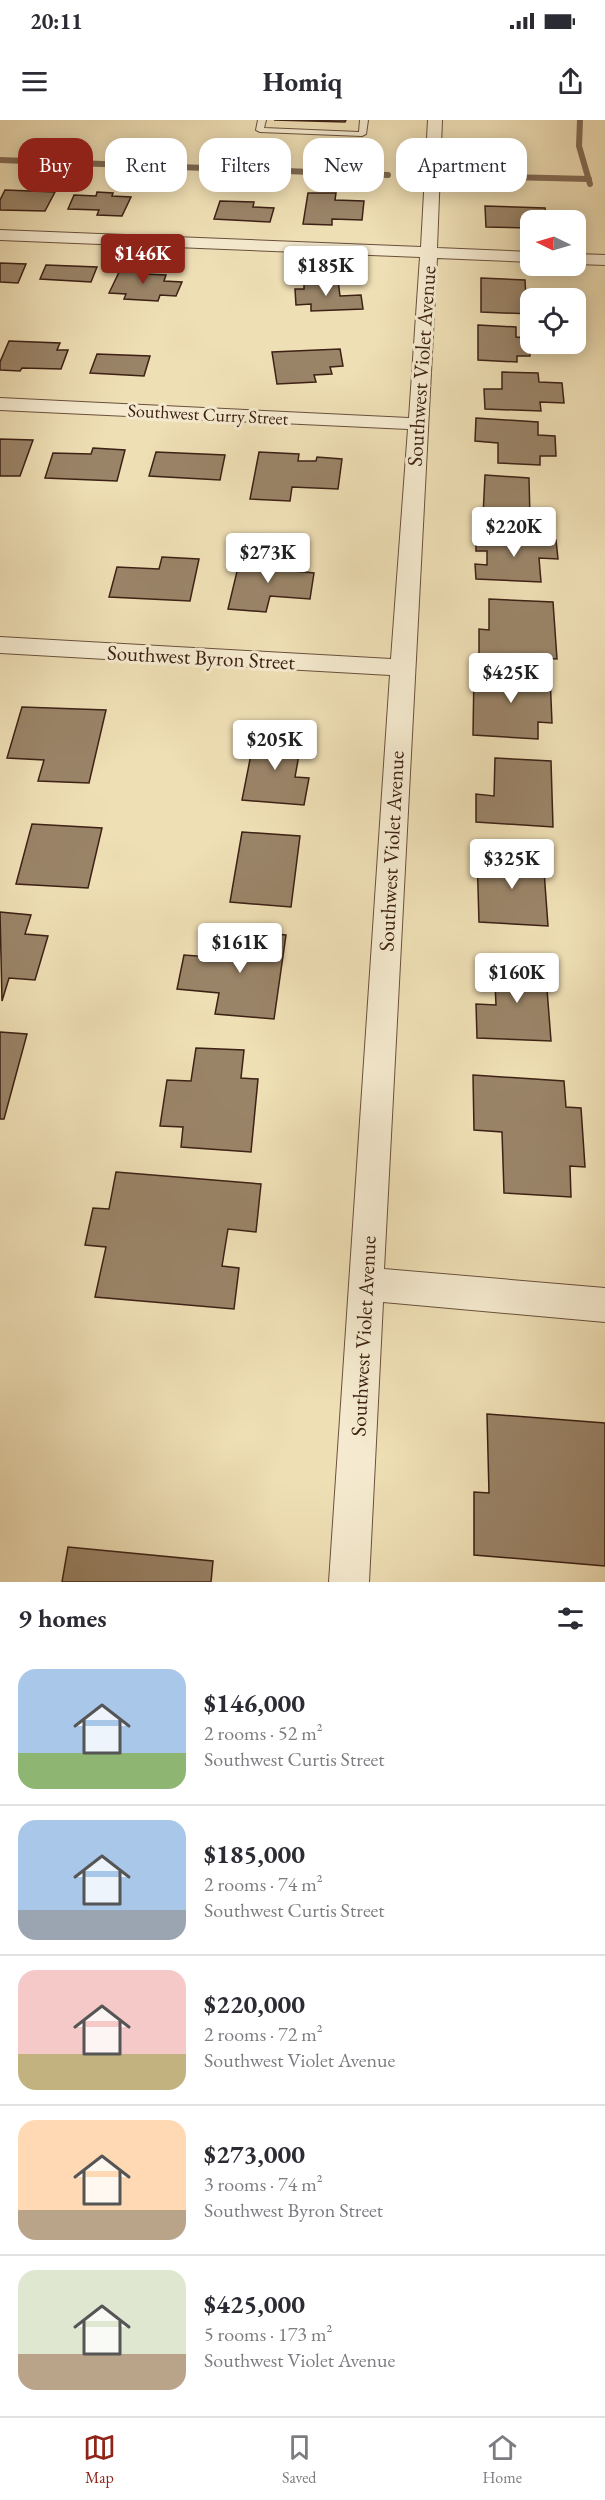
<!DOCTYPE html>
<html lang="en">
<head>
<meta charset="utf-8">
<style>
	:root { --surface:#fff; --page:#f2f2f3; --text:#2b2b33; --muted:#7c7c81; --line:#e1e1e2; --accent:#8f2418 }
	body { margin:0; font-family:"EB Garamond",serif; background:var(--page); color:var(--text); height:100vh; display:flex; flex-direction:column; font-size:22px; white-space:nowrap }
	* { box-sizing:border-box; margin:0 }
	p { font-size:20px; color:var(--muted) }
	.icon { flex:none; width:33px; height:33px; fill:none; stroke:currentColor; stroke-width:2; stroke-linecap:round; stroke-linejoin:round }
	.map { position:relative; height:1462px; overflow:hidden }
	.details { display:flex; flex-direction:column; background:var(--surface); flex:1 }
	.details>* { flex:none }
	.guide { position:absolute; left:18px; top:18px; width:570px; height:54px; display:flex; gap:12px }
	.needle { width:39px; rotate:275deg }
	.buttons { position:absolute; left:520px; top:90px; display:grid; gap:12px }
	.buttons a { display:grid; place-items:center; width:66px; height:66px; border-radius:12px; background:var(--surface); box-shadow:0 3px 15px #0003; font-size:30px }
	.price { position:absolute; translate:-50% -51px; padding:0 14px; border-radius:6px; background:#fff; color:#222; font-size:20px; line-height:39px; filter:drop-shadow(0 2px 3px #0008) }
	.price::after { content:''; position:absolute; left:50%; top:36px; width:18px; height:14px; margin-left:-9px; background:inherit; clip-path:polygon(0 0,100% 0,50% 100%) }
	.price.active { background:var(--accent); color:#fff }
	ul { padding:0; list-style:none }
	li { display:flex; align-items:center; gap:18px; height:150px; padding:0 18px }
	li+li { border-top:2px solid var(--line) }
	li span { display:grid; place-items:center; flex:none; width:168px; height:120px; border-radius:18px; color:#555 }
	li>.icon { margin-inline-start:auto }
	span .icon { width:72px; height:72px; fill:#fffc; stroke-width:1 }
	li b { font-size:26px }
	h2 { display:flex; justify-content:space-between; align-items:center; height:72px; padding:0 18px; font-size:26px }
	.tag { padding:0 21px; border-radius:18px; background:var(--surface); box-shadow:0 3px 15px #0003; font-size:21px; line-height:54px }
	.tag.active { background:var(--accent); color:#fff }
	.status { display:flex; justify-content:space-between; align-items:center; height:42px; padding:0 30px; background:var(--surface); direction:ltr }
	.status svg { height:16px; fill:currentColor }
	header { display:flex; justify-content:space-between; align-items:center; height:78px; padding:0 18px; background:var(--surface); font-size:27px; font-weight:700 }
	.dock { display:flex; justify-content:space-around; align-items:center; height:84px; border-top:2px solid var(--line); background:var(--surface); font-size:16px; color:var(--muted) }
	.dock a { display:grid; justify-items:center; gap:3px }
	.dock .active { color:var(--accent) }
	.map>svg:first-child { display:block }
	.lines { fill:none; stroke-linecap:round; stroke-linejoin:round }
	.stream { stroke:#836c55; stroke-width:6 }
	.building { fill:#9a8468; stroke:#3d2115; stroke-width:1.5 }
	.lane-casing { stroke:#6a503d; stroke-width:2 }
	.street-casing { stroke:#6a503d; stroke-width:2 }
	.lane { fill:#f5eacf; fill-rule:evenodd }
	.street { fill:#f5eacf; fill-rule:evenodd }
	.labels { text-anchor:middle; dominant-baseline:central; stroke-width:6; stroke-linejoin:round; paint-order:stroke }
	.far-street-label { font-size:18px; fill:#3d2115; stroke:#f5eacf }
	.street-label { font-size:21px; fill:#3d2115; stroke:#f5eacf }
</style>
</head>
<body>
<div class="status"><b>20:11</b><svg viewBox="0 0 49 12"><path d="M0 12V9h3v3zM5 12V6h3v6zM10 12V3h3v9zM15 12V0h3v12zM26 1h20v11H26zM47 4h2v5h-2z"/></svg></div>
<header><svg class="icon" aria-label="menu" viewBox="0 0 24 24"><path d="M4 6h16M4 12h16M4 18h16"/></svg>Homiq<svg class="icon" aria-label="share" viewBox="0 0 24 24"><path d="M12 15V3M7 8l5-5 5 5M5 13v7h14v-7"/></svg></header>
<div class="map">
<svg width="605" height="1462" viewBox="0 0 605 1462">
	<rect width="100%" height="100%" fill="#efdfb5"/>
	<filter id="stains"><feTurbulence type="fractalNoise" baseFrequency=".00333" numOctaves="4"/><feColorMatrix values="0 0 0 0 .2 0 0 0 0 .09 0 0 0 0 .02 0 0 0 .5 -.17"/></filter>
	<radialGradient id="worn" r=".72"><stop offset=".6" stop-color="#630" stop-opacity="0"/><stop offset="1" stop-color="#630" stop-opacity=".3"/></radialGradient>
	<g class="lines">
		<path class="stream" d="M580,0l-1,26 11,38
			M0,40l388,15
			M472,56l117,3"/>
	</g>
	<path class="building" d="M274,0h72l-1,2z
		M5,70l50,2 -10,19 -45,-1v-10z
		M97,72l16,1 -1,3 19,1 -9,19 -25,-1 2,-5 -31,-1 6,-14 22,1z
		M308,73h28l-1,7 29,1 -2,19 -30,-1v6l-29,-1z
		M220,81l34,1 -1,5 21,1 -4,14 -56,-3z
		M485,86l60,2 2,12h-16v8l-45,-1z
		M0,143l26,1 -8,19 -18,-1z
		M46,145l51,2 -6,15 -51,-3z
		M122,146l25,1 -2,7 21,1 -2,6 18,1 -6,14 -16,-1 -2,6 -34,-2 2,-5 -17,-1z
		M481,158l44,2 1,19h5v15l-50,-2z
		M338,160l2,16 21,-1 2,14 -52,2v-7l-15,1 -1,-16h9v-8z
		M478,205l38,2v10l13,1 1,18h-13v6l-39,-2z
		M9,221l51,2 -3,7h11l-7,19 -39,-1 -2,3 -20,-1v-8z
		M340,229l3,17 -13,1 2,7 -18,1 2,7 -39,2 -5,-32z
		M97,234l53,2 -6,20 -54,-3z
		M502,252l36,1 1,9 23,1 2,20 -24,-1 1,9 -56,-2 -1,-20h18z
		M476,298l62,4v13l17,1 1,20h-16v9l-42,-2v-20l-23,-2z
		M0,319l33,1 -13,36h-20z
		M93,328l32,2 -8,31 -72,-3 8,-25 38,1z
		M156,332l69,3 -5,25 -71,-4z
		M259,332l40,2 -1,7h18l1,-4 25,2 -4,30 -46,-2 -2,14 -40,-2z
		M485,355l44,3 1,41 -47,-3z
		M476,416l80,4 2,19 -19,-1 2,24 -65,-3 -1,-15 12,1v-14h-11z
		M162,437l37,2 -9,42 -81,-4 8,-30 42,2z
		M240,439l55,3 -1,9 20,2 -4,26 -40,-3 -4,16 -38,-3z
		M489,479l64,3 4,57 -78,-4v-26l10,1z
		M474,551l76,5 2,47 -14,-1v17l-65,-4z
		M22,587l84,3 -17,73 -51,-2 6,-21 -37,-2z
		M255,614l47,4 -7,39 14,1 -5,27 -62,-5z
		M495,638l56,3 2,66 -77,-5v-28l18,2z
		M32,704l70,4 -14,60 -72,-4z
		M242,712l58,4 -9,71 -61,-5z
		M477,734l66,3 5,69 -69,-4z
		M0,792l31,3 -6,19 23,2 -13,44 -26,-2 -7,23z
		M228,810l58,5 -12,84 -59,-5 4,-21 -42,-4 7,-34 39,3z
		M494,841l51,2 6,78 -74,-3 -1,-34 20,1z
		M0,912l27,2 -23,85h-4z
		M196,928l48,2 -3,28 17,1 -7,73 -70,-5 2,-20 -23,-1 7,-46 24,1z
		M473,955l91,6 2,26 15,1 4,59 -15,-1 1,31 -67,-4 -2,-61 -28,-2z
		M116,1052l145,12 -5,48 -28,-3 -6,37 17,2 -5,41 -139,-12 11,-50 -21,-2 8,-37 16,1z
		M487,1294l118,9v143l-131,-11v-63l15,1z
		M68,1427l145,14 -2,21h-149z"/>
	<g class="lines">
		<g class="lane-casing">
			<path id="lane" d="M258,0h8l-2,8 95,4 1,-12h8l-2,14 -4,2 -102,-4 -4,-2z"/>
		</g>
		<g class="street-casing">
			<path id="street" d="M428,0h14l-5,128 94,4v10l-94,-4 -53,1011 221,19v34l-222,-20 -14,280h-40l61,-907 -390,-22v-16l391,22 17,-230 -408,-19v-12l409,20 11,-161 -420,-17v-10l421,17z
				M576,134l29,1v10l-29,-1z"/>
		</g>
		<use href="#lane" class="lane"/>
		<use href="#street" class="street"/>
	</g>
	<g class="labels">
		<g class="far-street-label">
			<text transform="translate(208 294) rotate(3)">Southwest Curry Street</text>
		</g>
		<g class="street-label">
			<text transform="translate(421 246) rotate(-86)">Southwest Violet Avenue</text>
			<text transform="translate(201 537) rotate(3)">Southwest Byron Street</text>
			<text transform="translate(391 731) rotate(-87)">Southwest Violet Avenue</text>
			<text transform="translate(363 1216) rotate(-87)">Southwest Violet Avenue</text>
		</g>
	</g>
	<rect width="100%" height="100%" filter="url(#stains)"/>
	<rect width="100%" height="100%" fill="url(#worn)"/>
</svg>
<div class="buttons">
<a><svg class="needle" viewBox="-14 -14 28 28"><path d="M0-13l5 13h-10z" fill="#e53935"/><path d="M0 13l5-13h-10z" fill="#7c7c81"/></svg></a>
<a><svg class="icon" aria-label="locate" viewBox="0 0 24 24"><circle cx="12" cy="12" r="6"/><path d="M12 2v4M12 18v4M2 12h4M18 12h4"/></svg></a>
</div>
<b class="price active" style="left:143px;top:165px">$146K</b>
<b class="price" style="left:326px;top:177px">$185K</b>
<b class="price" style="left:514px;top:438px">$220K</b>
<b class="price" style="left:268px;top:464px">$273K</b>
<b class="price" style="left:511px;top:584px">$425K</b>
<b class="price" style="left:275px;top:651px">$205K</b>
<b class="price" style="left:512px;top:770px">$325K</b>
<b class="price" style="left:240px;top:854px">$161K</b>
<b class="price" style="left:517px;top:884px">$160K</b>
<div class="guide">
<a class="tag active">Buy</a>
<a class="tag">Rent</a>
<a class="tag">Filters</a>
<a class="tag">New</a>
<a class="tag">Apartment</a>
</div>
</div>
<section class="details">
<h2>9 homes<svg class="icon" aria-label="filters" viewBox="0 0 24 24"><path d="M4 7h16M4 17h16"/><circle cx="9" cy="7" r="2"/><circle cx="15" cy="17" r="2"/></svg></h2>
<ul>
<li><span style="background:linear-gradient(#a9c7e8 70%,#8fb573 0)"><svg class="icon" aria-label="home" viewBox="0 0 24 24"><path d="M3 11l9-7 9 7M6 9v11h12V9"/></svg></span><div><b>$146,000</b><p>2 rooms · 52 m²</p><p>Southwest Curtis Street</p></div></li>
<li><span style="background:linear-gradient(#a9c7e8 75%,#9aa5b1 0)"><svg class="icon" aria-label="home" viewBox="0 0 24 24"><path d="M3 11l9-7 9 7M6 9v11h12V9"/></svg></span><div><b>$185,000</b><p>2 rooms · 74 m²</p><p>Southwest Curtis Street</p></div></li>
<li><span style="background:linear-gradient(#f6c9c9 70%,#c2b280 0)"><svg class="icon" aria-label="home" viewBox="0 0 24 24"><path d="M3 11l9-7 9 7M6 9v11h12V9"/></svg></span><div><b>$220,000</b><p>2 rooms · 72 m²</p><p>Southwest Violet Avenue</p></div></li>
<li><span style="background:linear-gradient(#ffd9b3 75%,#b9a48a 0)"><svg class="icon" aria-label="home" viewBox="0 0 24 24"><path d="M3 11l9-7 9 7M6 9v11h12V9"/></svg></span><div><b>$273,000</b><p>3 rooms · 74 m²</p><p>Southwest Byron Street</p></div></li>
<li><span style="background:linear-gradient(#dfe7d0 70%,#b9a48a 0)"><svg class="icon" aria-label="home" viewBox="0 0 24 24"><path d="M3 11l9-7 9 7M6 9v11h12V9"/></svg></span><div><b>$425,000</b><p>5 rooms · 173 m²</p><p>Southwest Violet Avenue</p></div></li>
</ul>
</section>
<nav class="dock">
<a class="active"><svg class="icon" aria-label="map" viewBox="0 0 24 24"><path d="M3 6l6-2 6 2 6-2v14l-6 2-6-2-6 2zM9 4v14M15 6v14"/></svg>Map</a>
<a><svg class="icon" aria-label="saved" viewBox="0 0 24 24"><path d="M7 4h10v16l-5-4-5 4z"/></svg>Saved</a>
<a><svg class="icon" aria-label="home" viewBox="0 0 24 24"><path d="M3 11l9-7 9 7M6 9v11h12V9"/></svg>Home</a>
</nav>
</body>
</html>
